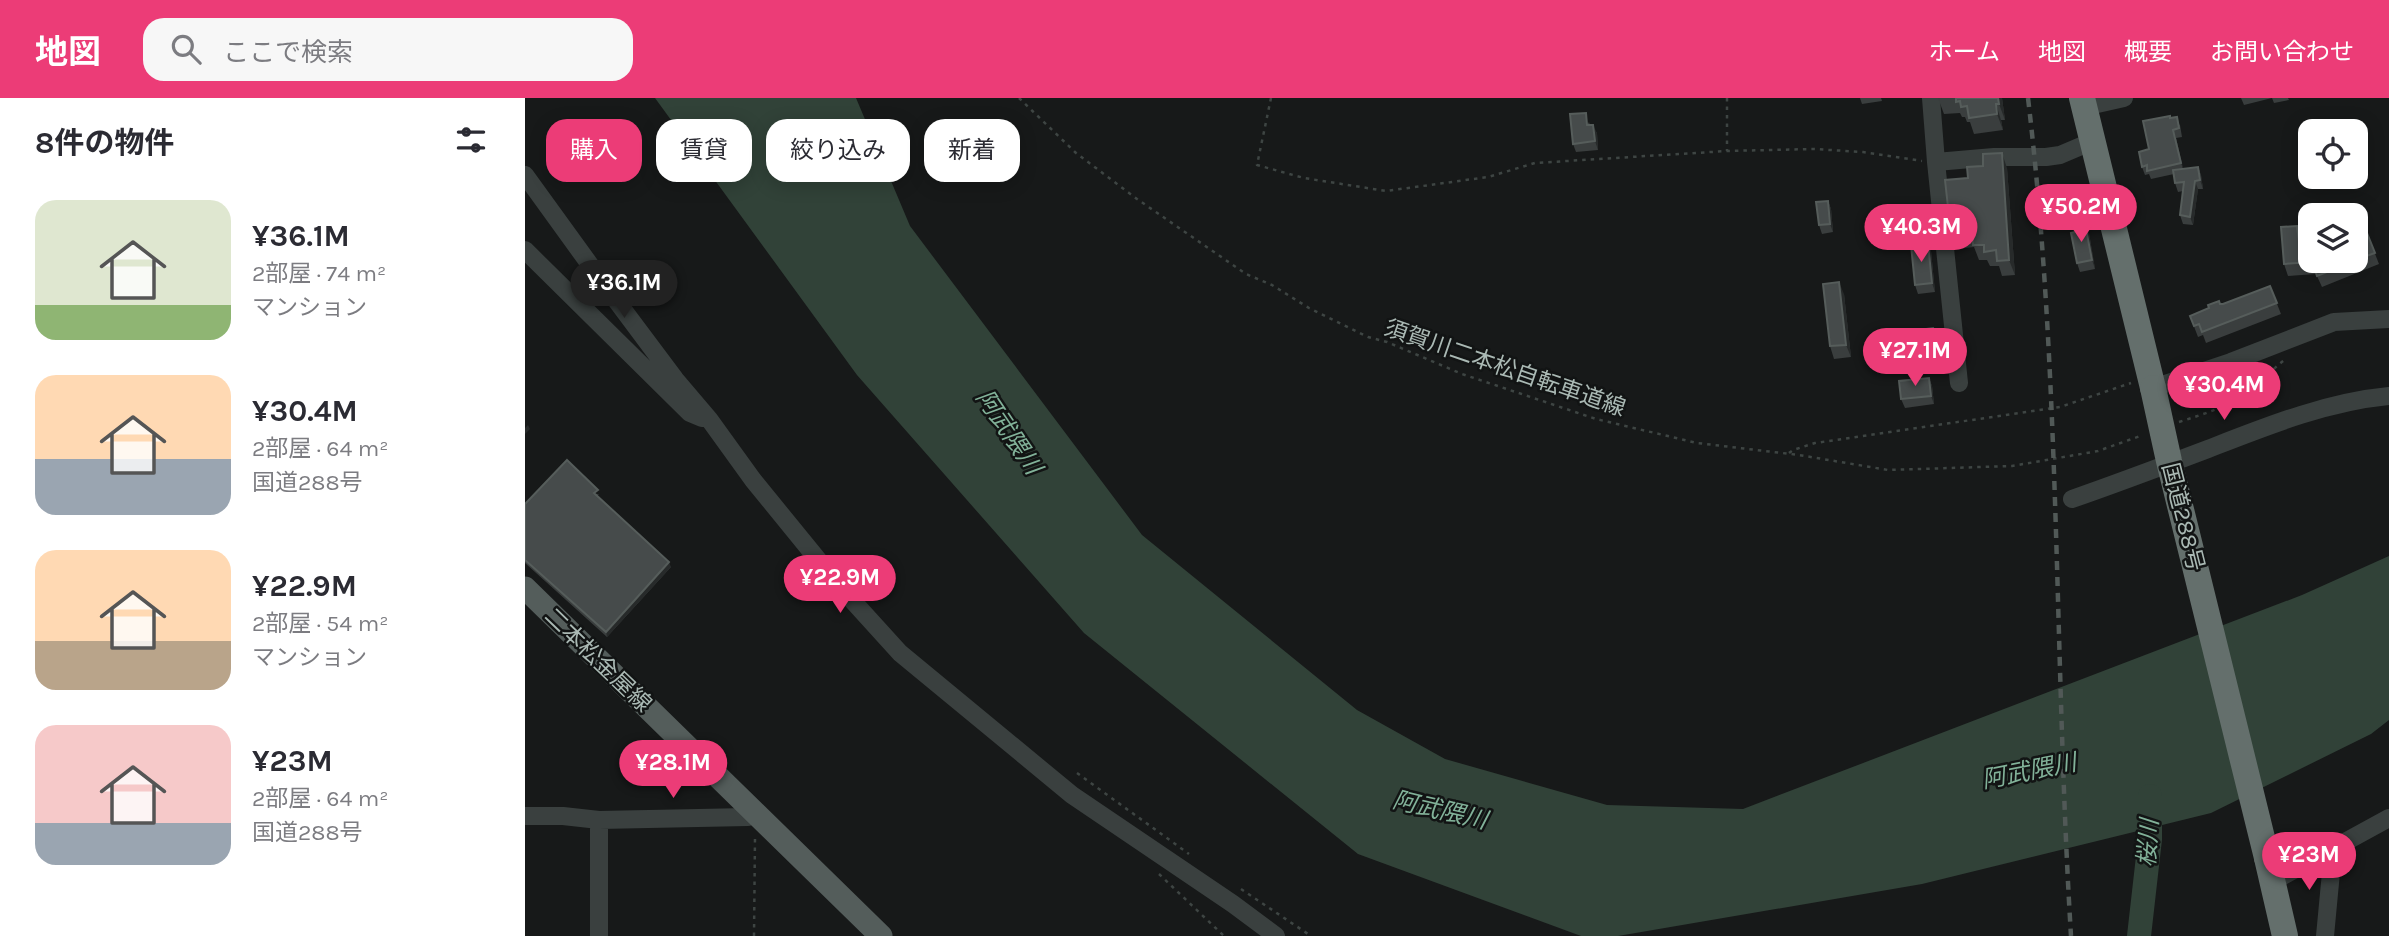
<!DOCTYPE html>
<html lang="ja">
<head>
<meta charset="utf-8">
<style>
	:root { --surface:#fff; --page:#f7f7f7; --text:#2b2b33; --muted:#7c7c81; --accent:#ec3c77 }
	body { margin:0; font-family:Karla,"Noto Sans JP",sans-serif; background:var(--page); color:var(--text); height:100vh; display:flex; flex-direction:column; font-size:26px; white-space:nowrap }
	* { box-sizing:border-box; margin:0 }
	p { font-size:23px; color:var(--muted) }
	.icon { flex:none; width:38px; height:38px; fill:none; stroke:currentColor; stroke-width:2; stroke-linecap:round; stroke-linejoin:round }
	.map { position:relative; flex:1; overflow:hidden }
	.panel { display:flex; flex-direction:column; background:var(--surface); width:525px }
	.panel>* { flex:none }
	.guide { position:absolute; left:21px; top:21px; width:665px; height:63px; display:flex; gap:14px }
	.controls { position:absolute; left:1773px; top:21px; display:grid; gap:14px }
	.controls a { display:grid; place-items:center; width:70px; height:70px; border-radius:14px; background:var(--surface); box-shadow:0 4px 18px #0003; font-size:35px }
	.price { position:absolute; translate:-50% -60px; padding:0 16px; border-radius:24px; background:var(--accent); color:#fff; font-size:23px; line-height:46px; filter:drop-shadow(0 2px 4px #0008) }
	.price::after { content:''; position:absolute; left:50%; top:42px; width:21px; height:16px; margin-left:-10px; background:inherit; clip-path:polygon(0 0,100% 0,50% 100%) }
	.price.selected { background:#222; color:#fff }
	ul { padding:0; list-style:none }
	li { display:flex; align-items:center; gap:21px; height:175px; padding:0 35px }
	li span { display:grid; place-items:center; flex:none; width:196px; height:140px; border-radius:21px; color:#555 }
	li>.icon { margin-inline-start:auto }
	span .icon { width:84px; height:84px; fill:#fffc; stroke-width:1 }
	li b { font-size:30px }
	h2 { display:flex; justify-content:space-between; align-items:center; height:84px; padding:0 35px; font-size:30px }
	.chip { padding:0 24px; border-radius:21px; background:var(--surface); box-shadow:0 4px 18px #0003; font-size:24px; line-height:63px }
	.chip.selected { background:var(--accent); color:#fff }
	header { display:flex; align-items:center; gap:42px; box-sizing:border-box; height:98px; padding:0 35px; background:var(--accent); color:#fff }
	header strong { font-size:33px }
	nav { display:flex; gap:38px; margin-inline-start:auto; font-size:24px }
	.search { width:490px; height:63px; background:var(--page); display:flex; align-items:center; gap:18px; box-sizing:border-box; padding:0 24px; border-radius:21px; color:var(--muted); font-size:26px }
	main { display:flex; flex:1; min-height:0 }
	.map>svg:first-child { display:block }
	.water { fill:#314238 }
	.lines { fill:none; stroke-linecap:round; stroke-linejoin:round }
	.river { stroke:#314238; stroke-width:24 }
	.path { stroke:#3e4543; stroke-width:2.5; stroke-dasharray:3.5 5; stroke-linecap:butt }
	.minor { stroke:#3a403f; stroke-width:18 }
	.major { stroke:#545d5b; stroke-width:23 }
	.highway { stroke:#646f6c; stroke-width:26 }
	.rail { stroke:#515957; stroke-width:4.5; stroke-dasharray:9 7; stroke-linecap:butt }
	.highway-bridge { stroke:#646f6c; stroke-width:26 }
	.wall { fill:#3a3e3e }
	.shaded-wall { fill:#272a2a }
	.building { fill:#464b4b; stroke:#565d5b; stroke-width:2 }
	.labels { text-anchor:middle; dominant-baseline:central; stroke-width:5; stroke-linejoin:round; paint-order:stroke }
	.street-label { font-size:23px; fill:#aab9b4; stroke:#121414 }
	.water-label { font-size:24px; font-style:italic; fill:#82b299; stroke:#121414 }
</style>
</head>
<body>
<header>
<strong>地図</strong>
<div class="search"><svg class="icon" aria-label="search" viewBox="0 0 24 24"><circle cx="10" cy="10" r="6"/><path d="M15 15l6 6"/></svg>ここで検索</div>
<nav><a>ホーム</a><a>地図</a><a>概要</a><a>お問い合わせ</a></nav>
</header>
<main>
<section class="panel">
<h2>8件の物件<svg class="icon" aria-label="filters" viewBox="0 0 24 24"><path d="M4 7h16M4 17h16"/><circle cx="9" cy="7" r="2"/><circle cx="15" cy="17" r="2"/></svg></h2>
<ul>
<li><span style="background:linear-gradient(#dfe7d0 75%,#8fb573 0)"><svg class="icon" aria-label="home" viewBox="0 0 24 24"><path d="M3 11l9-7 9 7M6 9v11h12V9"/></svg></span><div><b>¥36.1M</b><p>2部屋 · 74 m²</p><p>マンション</p></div></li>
<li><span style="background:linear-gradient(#ffd9b3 60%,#9aa5b1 0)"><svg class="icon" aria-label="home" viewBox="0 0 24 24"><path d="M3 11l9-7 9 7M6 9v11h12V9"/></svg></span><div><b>¥30.4M</b><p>2部屋 · 64 m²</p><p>国道288号</p></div></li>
<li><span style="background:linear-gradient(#ffd9b3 65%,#b9a48a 0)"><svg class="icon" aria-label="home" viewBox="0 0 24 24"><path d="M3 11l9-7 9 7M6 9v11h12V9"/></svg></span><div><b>¥22.9M</b><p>2部屋 · 54 m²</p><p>マンション</p></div></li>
<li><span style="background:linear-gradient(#f6c9c9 70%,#9aa5b1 0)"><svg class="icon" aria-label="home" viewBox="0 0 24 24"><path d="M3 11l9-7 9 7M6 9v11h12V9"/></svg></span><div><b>¥23M</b><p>2部屋 · 64 m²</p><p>国道288号</p></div></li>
</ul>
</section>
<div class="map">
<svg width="1864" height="838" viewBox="0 0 1864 838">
	<rect width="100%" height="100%" fill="#171919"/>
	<path class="water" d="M130,0h201l54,128 232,309 215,175 88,49 162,46 136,4 559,-214 87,-39v164l-18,14 -160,79 -289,71 -304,52h-37l-223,-82 -274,-221 -227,-258z"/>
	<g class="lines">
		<path class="river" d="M1614,838l11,-97v-43"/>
		<path class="path" d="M494,0l57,55 61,46 109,75 26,11 37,23 59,29 19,5 75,32 134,45 101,24 102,12 89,15 124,-4 86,-15 45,-16
			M746,0l-14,67 47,13 82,13 102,-14 47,-14 192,-12 87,-2 49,3 59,9
			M1202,0v53
			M1654,324c28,-9 51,-16 75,-34 11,-9 20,-21 32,-29
			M1264,355l4,-3 22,-7 245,-36 71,-24
			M552,675l112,81
			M634,776l65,62
			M716,791l70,47
			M229,838l1,-98"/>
		<path class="minor" d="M1406,0l5,64
			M1559,9l40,-9
			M0,77l76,105 74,99 34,40 44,61 88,108 59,65 172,142 161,109 43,32
			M0,152l165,163 12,5
			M1434,285l-23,-221 58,-5h52l14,-2 33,-14
			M1628,290l78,-26 103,-40 55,-3
			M1547,401c46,-16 91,-33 136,-50 59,-23 118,-47 181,-53
			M0,718h38l36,4 149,-3 8,-4
			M1747,784l117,-64
			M74,838v-116
			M1800,838l8,-85"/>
		<path class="major" d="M0,490l356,348"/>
		<path class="highway" d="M1557,0l71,290
			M1742,760l18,78"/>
		<path class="rail" d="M1503,0c33,278 26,559 43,838"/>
		<path class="highway-bridge" d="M1628,290l16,73 98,397"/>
	</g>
	<path class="wall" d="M1335,0h21l1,3 -20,3z
		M1413,0h64l3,22h-4l2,10 -29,4 -4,-12h-3l-2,-5h-3l-2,-4 -16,1z
		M1716,0h47l1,2 -15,3 -2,-5 -28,7z
		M1645,20l10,7 2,12 -6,1 7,31 15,-2 3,8 2,14h-5l-5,36 -10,-1 -3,-9 3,-24 -5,1 -3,-9 -1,-9 -23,5 -2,-5 -4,1 -3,-8z
		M1064,24l1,3 7,8 1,17 -22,2 -3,-8z
		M1482,70l8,107 -13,1 -3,-10h-9l-3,-6h-8l-5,-13 -18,2 -5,-15 17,-56z
		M1303,103l3,8 2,23 -11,2 -3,-9z
		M1838,125l16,41 -57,23 -6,-13 -28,2 -4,-12 13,-38 5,11 1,10z
		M1550,134l14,1 6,36 -15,3 -3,-9z
		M1403,145l3,8 4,41 -17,2 -3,-9z
		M1745,188l11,28 -75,29 -3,-8 -5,2 -8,-21 33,-12z
		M1319,196l7,63 -17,2 -4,-13z
		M1408,230l3,15 -16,2 -2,-4z
		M1404,280l3,8 2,18 -29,4 -4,-9z
		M74,396l-2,2 74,71 -64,70 -82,-74v-59z"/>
	<path class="shaded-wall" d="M1473,0h4l3,22 -6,-16z
		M1471,6l5,16 2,10 -6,-16z
		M1068,27l4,8 1,17 -3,-9z
		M1648,32l3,8 8,34 -3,-9z
		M1477,55l5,15 8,107 -6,-15z
		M1673,69l3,8 2,14 -3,-9z
		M1670,83l3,8 -5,36 -3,-8z
		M1303,103l3,8 2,23 -3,-8z
		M1560,126l4,9 6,36 -3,-9z
		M1772,128l5,11 2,23 -4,-11z
		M1403,145l3,8 4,41 -3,-9z
		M1314,184l5,12 7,63 -5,-12z
		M1404,280l3,8 2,18 -3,-8z
		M3,327l2,4 -5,5v-6z
		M144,464l2,5 -64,70 -1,-5z"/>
	<path class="building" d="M1431,0h42l1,6h-3l1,10 -28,4 -2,-12 -6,1 -1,-6 -4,1z
		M1061,15l1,12h6l2,16 -22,3 -3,-30z
		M1645,18v2l7,-1 2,11 -6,2 8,33 -34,8v-6l-5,2 -3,-15 10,-3 -6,-28z
		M1477,55l7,107 -12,1 -1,-11 -12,2v-7h-11l-1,-13 -21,2 -6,-54 23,-2 -1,-11 16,-1v-12z
		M1673,69l2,13 -5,1 -5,36 -10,-2 4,-33 -9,1 -2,-13z
		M1303,103l2,23 -11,1 -3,-23z
		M1838,125l12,30 -20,7v-34z
		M1560,126l7,36 -15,3 -6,-30 4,-1 -1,-6z
		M1772,128l3,23 10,-5v17h45l-38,15 -5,-14 -28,2 -3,-37z
		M1403,145l4,40 -17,2 -4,-40z
		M1314,184l7,63 -16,1 -7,-62z
		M1745,188l7,17 -75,29 -3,-8 -5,2 -4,-10 19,-8 -1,-3 11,-4 1,3h3z
		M1408,230l2,11 -17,2 -1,-11z
		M1404,280l2,18 -30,3 -2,-18z
		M42,362l31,30 -4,3 75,69 -63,70 -81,-72v-56z"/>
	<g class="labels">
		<g class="street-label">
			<text transform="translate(980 270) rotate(19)">須賀川二本松自転車道線</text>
			<text transform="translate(1658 419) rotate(76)">国道288号</text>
			<text transform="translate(73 562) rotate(44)">二本松金屋線</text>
		</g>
		<g class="water-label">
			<text transform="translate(484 334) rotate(56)">阿武隈川</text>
			<text transform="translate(1504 673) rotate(-11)">阿武隈川</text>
			<text transform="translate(915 712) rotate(13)">阿武隈川</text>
			<text transform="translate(1623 745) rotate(-86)">桜川</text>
		</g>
	</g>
</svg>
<div class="controls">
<a><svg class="icon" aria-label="locate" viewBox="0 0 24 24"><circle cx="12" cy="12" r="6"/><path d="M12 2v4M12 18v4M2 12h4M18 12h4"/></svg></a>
<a><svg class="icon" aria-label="layers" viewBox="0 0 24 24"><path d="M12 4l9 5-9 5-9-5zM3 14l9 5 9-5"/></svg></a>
</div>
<b class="price" style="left:1556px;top:146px">¥50.2M</b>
<b class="price" style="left:1396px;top:166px">¥40.3M</b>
<b class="price selected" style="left:99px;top:222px">¥36.1M</b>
<b class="price" style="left:1390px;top:290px">¥27.1M</b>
<b class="price" style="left:1699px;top:324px">¥30.4M</b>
<b class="price" style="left:315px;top:517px">¥22.9M</b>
<b class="price" style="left:148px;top:702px">¥28.1M</b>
<b class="price" style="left:1784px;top:794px">¥23M</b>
<div class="guide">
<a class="chip selected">購入</a>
<a class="chip">賃貸</a>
<a class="chip">絞り込み</a>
<a class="chip">新着</a>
</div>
</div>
</main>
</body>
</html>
